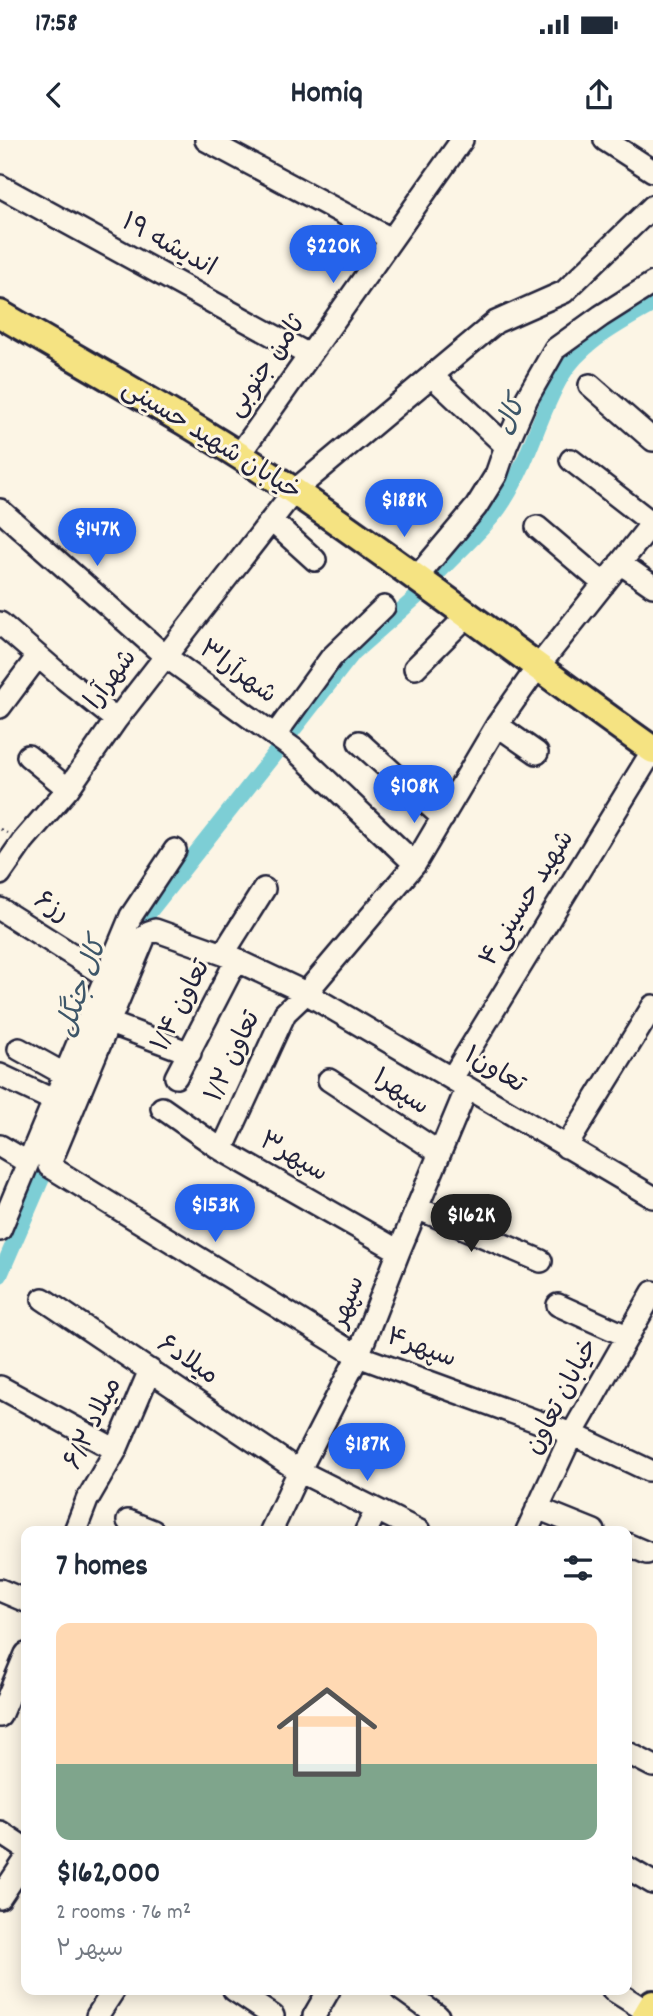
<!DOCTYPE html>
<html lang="en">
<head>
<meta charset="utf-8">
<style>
	:root { --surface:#fff; --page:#f6f6f7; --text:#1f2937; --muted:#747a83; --line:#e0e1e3; --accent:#2563eb }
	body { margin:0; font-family:Dekko,"Playpen Sans Arabic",sans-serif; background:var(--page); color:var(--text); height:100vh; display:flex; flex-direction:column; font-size:26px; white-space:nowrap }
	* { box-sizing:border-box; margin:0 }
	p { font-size:23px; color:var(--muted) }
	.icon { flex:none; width:38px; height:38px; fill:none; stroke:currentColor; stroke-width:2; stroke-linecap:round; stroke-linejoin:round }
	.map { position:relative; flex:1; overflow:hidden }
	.side { position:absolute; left:21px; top:1386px; width:611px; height:469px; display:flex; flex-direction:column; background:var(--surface); border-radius:14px; box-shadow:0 4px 18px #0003 }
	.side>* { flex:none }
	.price { position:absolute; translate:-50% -60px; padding:0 16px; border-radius:24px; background:var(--accent); color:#fff; font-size:23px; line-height:46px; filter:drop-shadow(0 2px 4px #0008) }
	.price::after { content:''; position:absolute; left:50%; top:42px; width:21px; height:16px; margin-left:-10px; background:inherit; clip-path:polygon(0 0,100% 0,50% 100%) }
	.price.selected { background:#222; color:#fff }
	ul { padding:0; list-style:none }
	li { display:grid; align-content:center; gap:14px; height:371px; padding:0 35px }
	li+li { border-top:2px solid var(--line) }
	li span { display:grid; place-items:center; height:217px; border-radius:14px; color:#555 }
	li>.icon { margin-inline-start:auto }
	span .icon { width:126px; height:126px; fill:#fffc; stroke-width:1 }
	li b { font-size:30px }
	h2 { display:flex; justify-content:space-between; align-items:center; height:84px; padding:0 35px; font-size:30px }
	.status { display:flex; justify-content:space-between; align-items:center; height:49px; padding:0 35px; background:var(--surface); direction:ltr }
	.status svg { height:19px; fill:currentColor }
	header { display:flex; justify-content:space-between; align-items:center; height:91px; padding:0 35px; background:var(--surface); font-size:32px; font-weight:700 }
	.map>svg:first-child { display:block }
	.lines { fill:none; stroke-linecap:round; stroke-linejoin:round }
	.canal { stroke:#7dced5; stroke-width:16 }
	.minor-casing { stroke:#22223b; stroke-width:26 }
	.major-casing { stroke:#22223b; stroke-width:32 }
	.path { stroke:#22223b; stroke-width:2.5; stroke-dasharray:2 5; stroke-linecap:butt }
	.minor { stroke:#fcf5e5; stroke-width:21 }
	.major { stroke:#f5e382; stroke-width:26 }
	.labels { text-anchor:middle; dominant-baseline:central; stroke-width:6; stroke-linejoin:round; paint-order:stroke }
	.street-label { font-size:26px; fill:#22223b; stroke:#fcf5e5 }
	.water-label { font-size:28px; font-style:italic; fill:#3d5669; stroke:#fcf5e5 }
</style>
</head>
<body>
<div class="status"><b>17:58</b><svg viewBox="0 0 49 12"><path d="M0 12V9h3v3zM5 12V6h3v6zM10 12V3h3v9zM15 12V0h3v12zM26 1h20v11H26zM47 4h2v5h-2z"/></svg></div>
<header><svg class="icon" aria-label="back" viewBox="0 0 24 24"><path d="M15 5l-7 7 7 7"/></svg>Homiq<svg class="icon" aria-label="share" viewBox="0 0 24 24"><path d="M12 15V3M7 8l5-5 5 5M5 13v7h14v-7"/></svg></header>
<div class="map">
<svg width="653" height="1876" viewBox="0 0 653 1876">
	<rect width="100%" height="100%" fill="#fcf5e5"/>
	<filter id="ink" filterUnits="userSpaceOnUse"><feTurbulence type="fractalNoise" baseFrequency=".0143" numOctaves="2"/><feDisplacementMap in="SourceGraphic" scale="14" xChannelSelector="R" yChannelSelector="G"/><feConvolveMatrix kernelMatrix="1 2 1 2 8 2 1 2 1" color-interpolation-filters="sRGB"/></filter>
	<g filter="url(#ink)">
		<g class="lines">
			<path class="canal" d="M440,431c19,-20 43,-41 59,-63 28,-39 38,-90 62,-131 19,-34 60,-54 92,-73
				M286,599l67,-86 69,-61
				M128,803l4,-9 144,-182
				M0,1135l52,-120"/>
			<g class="minor-casing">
				<path id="minor" d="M206,0l185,99
					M605,0l48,31
					M0,46l309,169
					M432,236l74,70
					M590,245l63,55
					M239,315l223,-315
					M571,320l81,63
					M0,370l165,146 130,94 120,114
					M272,381l43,39
					M537,387l67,57
					M620,423l33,23
					M417,437l59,-70 20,-32 10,-29 21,-48 28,-49 46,-33 52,-33
					M0,483l61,53 55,44
					M415,528l53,-53
					M0,567l38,-51
					M497,585l40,28
					M275,595l56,-77 53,-51
					M359,602l84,76
					M28,616l40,33
					M0,734l23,-33 45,-52 48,-69 178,-229 202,-169 68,-30 89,-86
					M0,769l106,67
					M223,814l41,-65
					M107,882l83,31
					M19,909l45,25
					M0,935l53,25
					M176,937l61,-118
					M452,938l201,-328
					M329,940l111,73
					M162,968l60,42 177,101
					M0,1006l27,16
					M566,1007l87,-141
					M222,1010l63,-137 21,-20 109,-129 82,-139 40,-57 116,-146
					M417,1068l124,53
					M0,1090l131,-314 44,-66
					M43,1159l256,172 120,60
					M558,1165l69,31
					M0,1247l116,63
					M648,1330l-76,-36 -214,-78 -309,-190 96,-230 4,-4 6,-2 68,24 83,39 347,204
					M537,1368l57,23
					M128,1381l25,10
					M75,1391l12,-31 29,-50 34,-80
					M271,1391l28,-60 59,-115 41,-105 68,-163
					M366,1391l10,-20
					M527,1391l45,-97 81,-142
					M626,1404l21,9
					M0,1450l26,11
					M0,1576l26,-62
					M626,1612l27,14
					M0,1692l26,17
					M626,1727l27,16
					M0,1758l26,-39
					M234,1850l39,26
					M402,1850l36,26
					M613,1850l35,22
					M97,1876l17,-26
					M314,1876l15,-26"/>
			</g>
			<g class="major-casing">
				<path id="major" d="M0,174c99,58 201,114 295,178 122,83 238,173 358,258
					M646,1876l7,-12"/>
			</g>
			<path class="path" d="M0,689l7,4"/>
			<use href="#minor" class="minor"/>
			<use href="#major" class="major"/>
		</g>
	</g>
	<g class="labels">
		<g class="street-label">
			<text transform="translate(168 106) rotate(29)">اندیشه ۱۹</text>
			<text transform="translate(267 227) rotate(-55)">ثامن جنوبی</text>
			<text transform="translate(211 301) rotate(32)">خیابان شهید حسینی</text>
			<text transform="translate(237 533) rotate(36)">شهرآرا۳</text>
			<text transform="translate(112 540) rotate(-53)">شهرآرا</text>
			<text transform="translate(528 759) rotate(-58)">شهید حسینی۴</text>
			<text transform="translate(51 768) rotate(32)">رز۶</text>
			<text transform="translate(182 866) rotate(-63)">تعاون ۱/۴</text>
			<text transform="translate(234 917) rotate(-65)">تعاون ۱/۲</text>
			<text transform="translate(494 931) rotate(31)">تعاون۱</text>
			<text transform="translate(400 953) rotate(34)">سپهر۱</text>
			<text transform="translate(293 1018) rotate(30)">سپهر۳</text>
			<text transform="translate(349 1162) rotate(-69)">سپهر</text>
			<text transform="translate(421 1209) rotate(20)">سپهر۴</text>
			<text transform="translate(187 1221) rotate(34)">میلاد۶</text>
			<text transform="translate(563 1257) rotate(-62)">خیابان تعاون</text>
			<text transform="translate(94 1284) rotate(-64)">میلاد ۶/۲</text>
		</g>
		<g class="water-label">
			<text transform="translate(513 277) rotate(-65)">کال</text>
			<text transform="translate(84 848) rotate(-70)">کال جنگل</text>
		</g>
	</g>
</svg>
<b class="price" style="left:333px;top:145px">$220K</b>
<b class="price" style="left:404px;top:399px">$188K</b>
<b class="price" style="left:97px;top:428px">$147K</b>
<b class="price" style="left:414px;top:685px">$108K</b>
<b class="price" style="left:215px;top:1104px">$153K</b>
<b class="price selected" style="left:471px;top:1114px">$162K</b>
<b class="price" style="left:367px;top:1343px">$187K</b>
<section class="side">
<h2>7 homes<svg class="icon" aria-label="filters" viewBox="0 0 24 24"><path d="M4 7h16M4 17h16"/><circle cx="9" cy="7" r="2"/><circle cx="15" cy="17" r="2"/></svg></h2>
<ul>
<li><span style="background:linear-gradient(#ffd9b3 65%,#7fa58c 0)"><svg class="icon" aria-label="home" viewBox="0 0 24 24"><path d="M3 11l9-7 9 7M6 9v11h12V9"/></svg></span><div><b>$162,000</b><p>2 rooms · 76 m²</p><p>سپهر ۲</p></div></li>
</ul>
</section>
</div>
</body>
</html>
